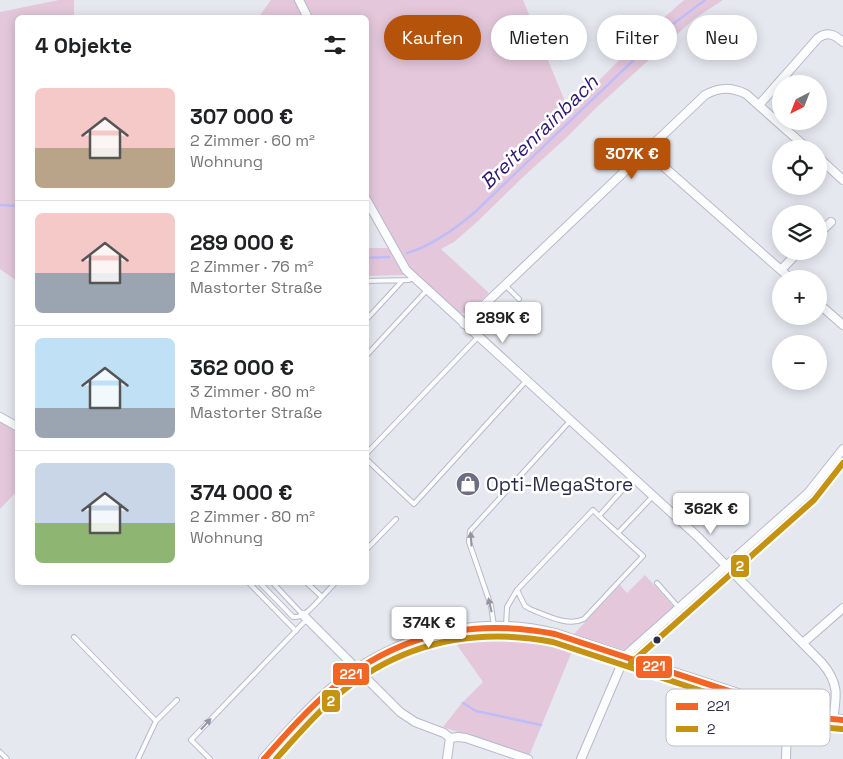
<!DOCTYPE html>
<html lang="de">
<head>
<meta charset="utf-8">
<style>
	:root { --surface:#fff; --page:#f6f6f6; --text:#202124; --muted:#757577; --line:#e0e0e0; --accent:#b45309 }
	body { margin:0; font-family:"Space Grotesk",sans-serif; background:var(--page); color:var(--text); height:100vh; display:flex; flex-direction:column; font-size:19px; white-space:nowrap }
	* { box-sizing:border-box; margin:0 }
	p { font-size:16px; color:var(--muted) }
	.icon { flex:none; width:28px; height:28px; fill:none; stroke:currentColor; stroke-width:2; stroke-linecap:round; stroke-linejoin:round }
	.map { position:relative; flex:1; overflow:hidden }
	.details { position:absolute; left:15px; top:15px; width:354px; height:570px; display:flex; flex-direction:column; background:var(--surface); border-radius:8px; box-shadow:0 2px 12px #0003 }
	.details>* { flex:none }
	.banner { position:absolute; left:384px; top:15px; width:384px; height:45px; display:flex; gap:10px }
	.needle { width:32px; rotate:222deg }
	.buttons { position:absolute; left:772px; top:75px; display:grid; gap:10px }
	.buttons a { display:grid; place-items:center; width:55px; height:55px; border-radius:50%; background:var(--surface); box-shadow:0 2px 12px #0003; font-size:25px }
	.price { position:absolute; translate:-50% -42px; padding:0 11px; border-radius:5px; background:#fff; color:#222; font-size:16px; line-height:32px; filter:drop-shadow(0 1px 2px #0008) }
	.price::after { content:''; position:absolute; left:50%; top:30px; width:15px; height:11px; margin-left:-8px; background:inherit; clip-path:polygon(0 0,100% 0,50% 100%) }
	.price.on { background:var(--accent); color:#fff }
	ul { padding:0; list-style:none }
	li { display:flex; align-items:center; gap:15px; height:125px; padding:0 20px }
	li+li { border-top:1px solid var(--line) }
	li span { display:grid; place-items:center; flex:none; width:140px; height:100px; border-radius:8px; color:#555 }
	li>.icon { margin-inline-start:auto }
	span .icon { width:60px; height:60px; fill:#fffc; stroke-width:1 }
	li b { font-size:21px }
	h2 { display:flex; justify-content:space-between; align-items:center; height:60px; padding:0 20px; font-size:21px }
	.pill { padding:0 18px; border-radius:22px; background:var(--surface); box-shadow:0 2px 12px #0003; font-size:18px; line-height:45px }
	.pill.on { background:var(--accent); color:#fff }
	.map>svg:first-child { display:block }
	.green { fill:#e4c7db }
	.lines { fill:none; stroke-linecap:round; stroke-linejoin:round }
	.stream { stroke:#bfbdf8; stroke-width:2.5 }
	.service-casing { stroke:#b8b8ca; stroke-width:6 }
	.minor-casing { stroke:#b8b8ca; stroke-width:10 }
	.tertiary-casing { stroke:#b8b8ca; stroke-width:12 }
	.service { stroke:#fbfcfd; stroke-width:4 }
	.minor { stroke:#fbfcfd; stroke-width:8 }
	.tertiary { stroke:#fbfcfd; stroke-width:10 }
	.bus-1-casing { stroke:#fff; stroke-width:10 }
	.bus-2-casing { stroke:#fff; stroke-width:10 }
	.bus-1 { stroke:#f26522; stroke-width:6 }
	.bus-2 { stroke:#c69212; stroke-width:6 }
	.oneway { fill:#9494a2 }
	.bus-dot { fill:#2c2b47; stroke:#fff; stroke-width:2 }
	.labels { text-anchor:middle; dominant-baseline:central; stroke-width:5; stroke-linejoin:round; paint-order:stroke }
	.poi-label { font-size:19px; fill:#2c2b47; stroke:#fff; text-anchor:start }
	.water-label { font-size:20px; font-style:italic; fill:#2d1772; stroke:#fff }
	.key { fill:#fff; stroke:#c0bfc8; stroke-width:1 }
	.key-label { font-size:14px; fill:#2c2b47 }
	.line-badge { stroke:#fff; stroke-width:2 }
	.badge-label { font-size:14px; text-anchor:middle; font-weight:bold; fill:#fff }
</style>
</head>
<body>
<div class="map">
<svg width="843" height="759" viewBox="0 0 843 759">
	<rect width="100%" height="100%" fill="#e6e8f0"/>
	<path class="green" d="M59,0h15v17l-56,1 -1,263 -17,-12v-257z
		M271,0h25l8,18h-46z
		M303,0h220l46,111 74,-75 41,-36h39l-29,19 -97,88 -30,30 -45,41 -44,43 -24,21 -13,7 48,44 -20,19 -12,2 -49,-47 -42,-74v-175l-54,-1z
		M366,248h23l16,27 -39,1z
		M0,421l18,10 -1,60 -17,18z
		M645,575l30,33 -44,39 -7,3 -50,-16 46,-49 7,8z
		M504,630l21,2 50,12 -46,112 -86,-29 18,-23 22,-22 -33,-47z"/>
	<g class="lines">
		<path class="stream" d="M0,205l18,1
			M407,253c25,-7 48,-24 68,-41l190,-182 40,-30
			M366,258l23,-1
			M463,703l13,8 65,14"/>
		<g class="service-casing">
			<path id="service" d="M366,281l43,-1 4,-3
				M505,285l14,14
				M366,320l36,-39
				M366,356l61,-66
				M366,454l112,-117
				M366,459l48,45 112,-123
				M618,533l35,-37
				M366,550l30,-31
				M248,582l48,49
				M259,582l34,35c12,1 21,-12 29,-20l-16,-15
				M272,582l31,33
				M657,583l23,26
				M517,590l8,16 5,3c16,6 37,18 54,10l59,-63 -44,-40
				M322,597l14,-15
				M494,626l-3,-20 -22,-64 1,-11 100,-110
				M506,626l1,-19 10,-17 76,-80 6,6 34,-38
				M74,637l82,84
				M0,752l7,7
				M138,759l18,-38 21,-21
				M210,759l-19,-19 116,-121"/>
		</g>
		<g class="minor-casing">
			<path id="minor" d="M299,0l9,18
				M759,105l59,-67c10,-7 17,-3 25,4
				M646,151l145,128
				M819,158l24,22
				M366,199l40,71 291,266 125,127c17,20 15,32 11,57
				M819,233l12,-11
				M781,270l18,-19
				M819,304l24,21
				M464,324l241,-229c14,-8 26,-8 41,-1l62,55
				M0,417l18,10
				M303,615l97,97 15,10 29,11 6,5
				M803,643l40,-35
				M450,738l8,-1 8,1 62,21
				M447,759l3,-21
				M581,759l44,-103 183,-163 35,-44
				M786,759l1,-35 3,-13"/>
		</g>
		<g class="tertiary-casing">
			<path id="tertiary" d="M264,759c29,-32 58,-67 94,-90 58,-38 130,-52 197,-35l235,77 30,7 23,2"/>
		</g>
		<use href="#service" class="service"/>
		<use href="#minor" class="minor"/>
		<use href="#tertiary" class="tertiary"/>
		<g class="bus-1-casing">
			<path id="bus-1" d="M264,759c22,-25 44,-50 69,-71 65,-55 140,-70 222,-54l235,77 30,7 23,2"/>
		</g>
		<g class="bus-2-casing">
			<path id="bus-2" d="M631,663l183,-163 29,-37
				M276,759c20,-22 40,-46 63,-65 63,-52 135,-67 214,-52l234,77 31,8 24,2"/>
		</g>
		<use href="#bus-1" class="bus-1"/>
		<use href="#bus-2" class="bus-2"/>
	</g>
	<defs><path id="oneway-solid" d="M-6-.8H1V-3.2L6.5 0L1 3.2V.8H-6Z" transform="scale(1.25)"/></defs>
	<g class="oneway">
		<use href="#oneway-solid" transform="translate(471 539) rotate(-94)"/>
		<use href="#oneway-solid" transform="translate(490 605) rotate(-103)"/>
		<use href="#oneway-solid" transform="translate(206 724) rotate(-47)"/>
	</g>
	<defs>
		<g id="shop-disc" transform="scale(1.25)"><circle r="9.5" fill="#6d6d82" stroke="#fff"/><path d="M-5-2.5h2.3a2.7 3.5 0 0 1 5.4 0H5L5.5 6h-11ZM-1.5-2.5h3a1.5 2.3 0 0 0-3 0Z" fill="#fff"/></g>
	</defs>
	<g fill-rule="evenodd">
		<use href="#shop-disc" x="468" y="484"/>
	</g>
	<circle class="bus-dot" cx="657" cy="640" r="4.5"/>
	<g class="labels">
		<g class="poi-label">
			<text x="486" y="484">Opti-MegaStore</text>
		</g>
		<g class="water-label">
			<text transform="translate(539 132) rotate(-44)">Breitenrainbach</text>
		</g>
	</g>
	<rect x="666" y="689" width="164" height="57" rx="8" class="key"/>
	<rect x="676" y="703" width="22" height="7" fill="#f26522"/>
	<rect x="676" y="726" width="22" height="6" fill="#c69212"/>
	<g class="key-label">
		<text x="707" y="711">221</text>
		<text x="707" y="734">2</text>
	</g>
	<g class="line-badge">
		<rect x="730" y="554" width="20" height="24" rx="5" fill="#c69212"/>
		<rect x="635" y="655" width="38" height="24" rx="5" fill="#f26522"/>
		<rect x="332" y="662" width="38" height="24" rx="5" fill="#f26522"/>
		<rect x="321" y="689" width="20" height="24" rx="5" fill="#c69212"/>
	</g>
	<g class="badge-label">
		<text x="740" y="571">2</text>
		<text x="654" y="671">221</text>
		<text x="351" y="679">221</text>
		<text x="331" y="706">2</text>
	</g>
</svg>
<div class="buttons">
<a><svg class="needle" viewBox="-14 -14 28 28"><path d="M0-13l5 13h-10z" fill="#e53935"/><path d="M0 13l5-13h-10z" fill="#757577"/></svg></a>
<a><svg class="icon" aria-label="locate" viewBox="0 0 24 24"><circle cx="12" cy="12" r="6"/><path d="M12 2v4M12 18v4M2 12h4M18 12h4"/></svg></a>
<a><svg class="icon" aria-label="layers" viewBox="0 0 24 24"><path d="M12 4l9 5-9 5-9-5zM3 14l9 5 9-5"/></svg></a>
<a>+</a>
<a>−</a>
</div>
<b class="price on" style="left:632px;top:180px">307K €</b>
<b class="price" style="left:503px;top:344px">289K €</b>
<b class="price" style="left:711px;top:535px">362K €</b>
<b class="price" style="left:429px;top:649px">374K €</b>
<div class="banner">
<a class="pill on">Kaufen</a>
<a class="pill">Mieten</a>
<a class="pill">Filter</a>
<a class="pill">Neu</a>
</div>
<section class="details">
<h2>4 Objekte<svg class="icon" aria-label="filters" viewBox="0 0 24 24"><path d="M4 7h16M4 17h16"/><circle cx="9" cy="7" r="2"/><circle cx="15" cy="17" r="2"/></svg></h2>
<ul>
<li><span style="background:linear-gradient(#f6c9c9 60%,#b9a48a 0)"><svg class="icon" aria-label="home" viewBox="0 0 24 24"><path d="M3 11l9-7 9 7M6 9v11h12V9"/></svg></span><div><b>307 000 €</b><p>2 Zimmer · 60 m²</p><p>Wohnung</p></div></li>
<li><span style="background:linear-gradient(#f6c9c9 60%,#9aa5b1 0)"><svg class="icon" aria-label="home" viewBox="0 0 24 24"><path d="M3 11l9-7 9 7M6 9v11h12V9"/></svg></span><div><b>289 000 €</b><p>2 Zimmer · 76 m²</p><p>Mastorter Straße</p></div></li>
<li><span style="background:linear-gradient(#bfe0f5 70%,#9aa5b1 0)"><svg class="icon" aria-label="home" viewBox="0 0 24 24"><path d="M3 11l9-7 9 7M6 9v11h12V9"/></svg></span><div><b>362 000 €</b><p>3 Zimmer · 80 m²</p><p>Mastorter Straße</p></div></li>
<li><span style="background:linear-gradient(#c9d6e8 60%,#8fb573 0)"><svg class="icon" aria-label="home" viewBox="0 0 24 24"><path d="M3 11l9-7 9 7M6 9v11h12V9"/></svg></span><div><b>374 000 €</b><p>2 Zimmer · 80 m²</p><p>Wohnung</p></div></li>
</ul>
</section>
</div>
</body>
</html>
